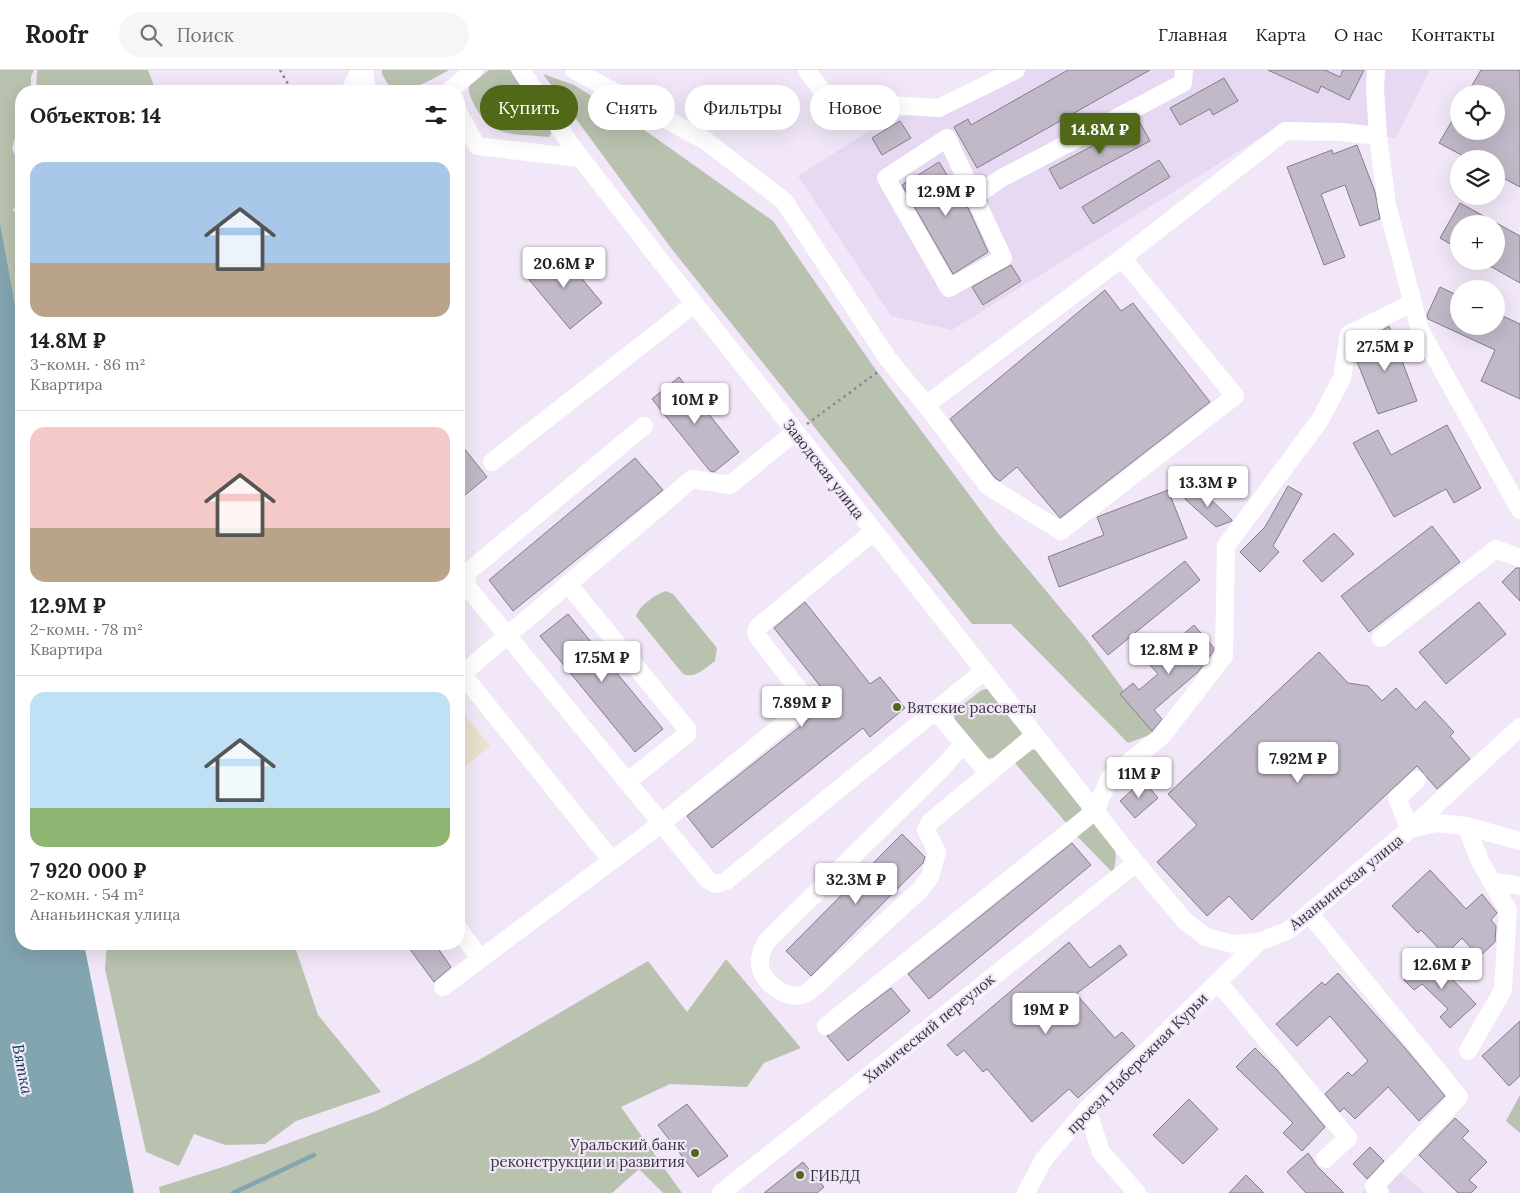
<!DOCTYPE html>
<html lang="ru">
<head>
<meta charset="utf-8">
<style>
	:root { --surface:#fff; --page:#f6f6f6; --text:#202124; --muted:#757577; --line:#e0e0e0; --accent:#506818 }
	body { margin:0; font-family:Lora,serif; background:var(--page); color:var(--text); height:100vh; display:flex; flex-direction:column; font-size:19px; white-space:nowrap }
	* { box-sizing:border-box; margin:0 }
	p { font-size:16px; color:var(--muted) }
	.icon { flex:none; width:28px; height:28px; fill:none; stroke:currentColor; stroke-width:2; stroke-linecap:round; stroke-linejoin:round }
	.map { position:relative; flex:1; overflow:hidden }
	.details { position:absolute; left:15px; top:15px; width:450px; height:865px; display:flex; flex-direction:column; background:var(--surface); border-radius:20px; box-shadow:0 5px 20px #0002 }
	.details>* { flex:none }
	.top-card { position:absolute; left:480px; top:15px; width:475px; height:45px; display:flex; gap:10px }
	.controls { position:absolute; left:1450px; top:15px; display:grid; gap:10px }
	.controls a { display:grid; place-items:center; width:55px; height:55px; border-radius:50%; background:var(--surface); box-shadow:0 5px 20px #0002; font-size:25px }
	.price { position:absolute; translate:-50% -42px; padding:0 11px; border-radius:5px; background:#fff; color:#222; font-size:16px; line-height:32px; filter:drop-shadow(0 1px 2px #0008) }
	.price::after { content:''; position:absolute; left:50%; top:30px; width:15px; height:11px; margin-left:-8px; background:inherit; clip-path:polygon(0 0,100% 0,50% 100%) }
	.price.on { background:var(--accent); color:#fff }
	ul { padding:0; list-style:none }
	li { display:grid; align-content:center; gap:10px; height:265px; padding:0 15px }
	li+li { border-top:1px solid var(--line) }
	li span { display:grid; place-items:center; height:155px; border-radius:15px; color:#555 }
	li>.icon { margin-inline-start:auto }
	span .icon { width:90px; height:90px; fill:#fffc; stroke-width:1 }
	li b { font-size:21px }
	h2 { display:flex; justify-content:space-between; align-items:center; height:60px; padding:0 15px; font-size:21px }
	.pill { padding:0 18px; border-radius:22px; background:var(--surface); box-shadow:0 5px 20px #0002; font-size:18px; line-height:45px }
	.pill.on { background:var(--accent); color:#fff }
	header { display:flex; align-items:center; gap:30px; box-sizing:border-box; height:70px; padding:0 25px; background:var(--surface); border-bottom:1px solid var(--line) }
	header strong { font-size:24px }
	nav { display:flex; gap:28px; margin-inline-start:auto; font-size:18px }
	.search { width:350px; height:45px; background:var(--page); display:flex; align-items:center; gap:12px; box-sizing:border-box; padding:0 18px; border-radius:28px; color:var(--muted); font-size:19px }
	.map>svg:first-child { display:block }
	.built { fill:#e6d9f1 }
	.education { fill:#eae1cc }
	.green { fill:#b9c2af }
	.water { fill:#83a5b0 }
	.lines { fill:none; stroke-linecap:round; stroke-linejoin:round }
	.stream { stroke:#83a5b0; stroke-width:4.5 }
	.building { fill:#c1b8c8; stroke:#847c8b }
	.path { stroke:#8d8692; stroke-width:2.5; stroke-dasharray:2.5 4; stroke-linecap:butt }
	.minor { stroke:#fff; stroke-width:18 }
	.poi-dot { fill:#506818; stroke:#f1e7f8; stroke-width:2 }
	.labels { text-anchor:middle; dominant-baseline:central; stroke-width:4.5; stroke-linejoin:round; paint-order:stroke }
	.street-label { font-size:15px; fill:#38343b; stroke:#f1e7f8 }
	.poi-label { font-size:15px; fill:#38343b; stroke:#f1e7f8; text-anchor:start }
	.water-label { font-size:16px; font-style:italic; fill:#0d414f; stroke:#f1e7f8 }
</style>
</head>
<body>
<header>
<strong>Roofr</strong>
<div class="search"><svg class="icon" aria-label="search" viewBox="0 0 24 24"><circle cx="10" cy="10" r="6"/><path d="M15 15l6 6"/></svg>Поиск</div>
<nav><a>Главная</a><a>Карта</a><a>О нас</a><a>Контакты</a></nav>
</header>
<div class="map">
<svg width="1520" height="1123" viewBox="0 0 1520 1123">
	<rect width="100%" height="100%" fill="#f1e7f8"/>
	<path class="built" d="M1026,0h404l-34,68 -103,-16 -30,14 -311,194 -61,-14 -93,-140 93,-59 46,-4z
		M1397,1099l28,24h-64z"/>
	<path class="education" d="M459,638l31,38 -31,26z"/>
	<path class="green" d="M0,0h34l-3,7v14h-10v26l-9,32c12,23 13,39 1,62l8,1v126l-21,-116z
		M37,0h111l8,21h-120z
		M382,0h67c-18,10 -36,21 -57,21l-10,-17z
		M489,0h21l42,62 -3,5c-34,-4 -57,2 -74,-31 -4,-8 -7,-12 -6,-21z
		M543,4l31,11 52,32 147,104 100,145 124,166 90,108 68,93 -27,10 -117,-119h-39l-301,-376z
		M666,521l7,3 44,54 -2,13c-10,7 -19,18 -32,13l-47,-58c4,-11 19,-21 30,-25z
		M990,618l35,43 -1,8c-11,8 -23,21 -38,19l-31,-37 -1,-10 28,-21z
		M1032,680h7l44,54 -2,7 -13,14 -53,-62z
		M1094,747c16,21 27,28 19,56l-39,-40z
		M107,874h187l24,71 63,77 -85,29 -31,23 -40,1 -31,-11 -15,32 -33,-14 -41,-183z
		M726,889l75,89 -37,15 -17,24 -77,-3 -49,23 61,86h-19l-24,-24 -27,24h-452l-1,-6 67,-21 150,-55 103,-51 169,-99 39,51z
		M1520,1025v38l-14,-12z"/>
	<path class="water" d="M0,152l21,116v606h63l50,249h-134z"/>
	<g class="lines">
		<path class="stream" d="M233,1123l81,-38"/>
	</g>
	<path class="building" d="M1068,0h82l-173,98 -23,-41 14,-8 3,6z
		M1268,0h57l15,7 3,-7h21l-15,30 -28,-14 -3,7z
		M1481,0h39v117l-24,-13v-15h-27l-30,-16 20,-34v22h37v-37h-29z
		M1224,8l14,23 -25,14 -3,-6 -30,16 -10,-17z
		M900,51l11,17 -29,17 -10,-17z
		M1139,51l11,20 -90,48 -11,-20z
		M1357,75l18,47 5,27 -20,7 -15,-41 -24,9 24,63 -21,8 -37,-98 45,-17 1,4z
		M1159,90l11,17 -77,47 -11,-17z
		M939,92l30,48 19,42 -35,22 -51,-89z
		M1460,133l60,33v47l-39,-22h15v-37h-37v25l-19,-11z
		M558,180l44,53 -32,26 -44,-53z
		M1011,195l10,16 -38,24 -11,-18z
		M1440,217l19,9v30h37v-13l24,11v75l-39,-18 14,-31 -67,-31 -1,-4z
		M1105,220l16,21 12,-8 77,99 -150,116 -43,-51 -17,14 -5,-3 -45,-59z
		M1389,256l28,75 -39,13 -22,-55 2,-13z
		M679,307l60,75 -25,20 -4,-1 -58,-72z
		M1447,355l34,63 -27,15 -8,-14 -52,28 -41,-74 25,-13 13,25z
		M459,372l28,35 -28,23z
		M635,388l28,32 -150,121 -24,-31z
		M1197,416l35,34v1l-16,6 -31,-28z
		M1288,416l14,8 -29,52 6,6 -19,20 -20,-20 25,-25z
		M1168,420l19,48 -128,49 -11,-30 56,-22 -7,-18z
		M1432,456l28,36 -91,70 -28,-36z
		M1334,463l20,21 -32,28 -19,-21z
		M1185,491l15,19 -92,75 -16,-19z
		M1516,498h4v33l-18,-19z
		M805,532l65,82 10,-7 25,31 -35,29 -7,-9 -151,120 -25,-32 145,-115 -58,-73z
		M1479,532l27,32 -60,50 -27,-32z
		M568,544l95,115 -28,23 -95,-116z
		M1194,555l20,23 -1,4 -15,20 -44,38 8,9 -10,12 -32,-37 13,-11 6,7 19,-16 -9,-10z
		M1319,582l29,31 20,3 14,15 14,-13 20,22 9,-9 29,31 -4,4 20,23 -33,30 -20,-23 -165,154 -23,-24 -22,20 -50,-54 40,-37 -29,-31z
		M1143,710l15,18 -23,20 -15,-17z
		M902,764l23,23 -2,6 -112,113 -25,-25z
		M1072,773l19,22 -162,134 -21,-25z
		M1430,800l36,39 16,-15 15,19 -6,7 5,6 -1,16 -16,15 -17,-19 -17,17 -24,-25 -3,3 -26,-27z
		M1069,872l21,26 30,-23 7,10 -51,39 39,44 7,-6 13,14 -57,52 -9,-9 -37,33 -45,-53 -4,3 -19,-22 -7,6 -10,-11z
		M406,874h29l16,23 -17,15z
		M1430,886l46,48 -26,24 -10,-11 8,-8 -26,-25 -8,6 -10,-10z
		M1338,903l67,75 40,48 -26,25 -31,-34 -33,32 -11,-11 -4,4 -15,-18 23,-22 4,4 16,-15 -38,-45 -33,30 -21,-22 46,-42 3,3z
		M891,918l19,23 -62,50 -21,-25z
		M1520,951v55l-11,10 -27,-30z
		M1255,978l22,22 48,57 -23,24 -19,-18 10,-10 -57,-56z
		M1189,1029l29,30 -35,35 -30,-29z
		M687,1034l41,52 -30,21 -40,-52z
		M1455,1048l14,13 -7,7 25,24 -18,18 8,7 -6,6h-13l-39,-38z
		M1370,1077l14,14 -17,18 -14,-15z
		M1308,1083l9,13 27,27h-38l-19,-21z
		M803,1092l21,25 -7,6h-53z
		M1246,1105l18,18h-35z"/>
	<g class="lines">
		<path class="path" d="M280,0l12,21
			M807,354l72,-53"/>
		<path class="minor" d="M364,0l3,21
			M521,0l49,74 82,106 484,613 49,58 21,16 27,7 26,-2 30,-12 121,-101 110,-102
			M574,0l132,71 78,60 104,158 38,46 196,-147 163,-127 57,1 36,4
			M807,0l26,37 20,12 37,-14 49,3 77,-38
			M1376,0l-1,19 3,47 9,69 33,125 100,180
			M350,21l10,-21
			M449,21l25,-21
			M459,44l18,32 104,12
			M947,68l56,120 -54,30 -63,-110z
			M976,126l24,-17 183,-96 1,-13
			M926,335l62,81 73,45 174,-135 -113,-138
			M644,356l-175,145 -4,13 243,296 8,4 10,-3 258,-210
			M492,392l202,-158
			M568,514l119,145v5l-60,48
			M1381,568l115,-89 24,9
			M459,600l153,191
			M462,604l230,-195 38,6 65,-53
			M935,640l54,64
			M962,675l-18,21 -178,176c-3,7 -7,14 -6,22 1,17 24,35 41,31 4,-1 8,-4 11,-6l108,-99 10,-13 7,-25 -11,-22 4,-8 105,-87
			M1466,756l15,37 27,47 -5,80 -35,61
			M1410,759l27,-6 29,3 54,15
			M1410,759l-13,-31 20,-18
			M1491,811l29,5
			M1309,843l150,184 -85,90 6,6
			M459,859l21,30
			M1218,912l130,156 -23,21
			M443,917l219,-164 142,-116 1,-7 -3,-6 -44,-57 -2,-5 2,-5 115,-95
			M826,956l269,-215 15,-34 52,-41 62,-80 2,-110 94,-126 22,-42 7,-44 63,-31
			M1087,1039l14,43 36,41
			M721,1123l415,-330
			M1026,1123l18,-34 43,-50 172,-167"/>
	</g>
	<g class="poi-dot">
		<circle cx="897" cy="637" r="5"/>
		<circle cx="695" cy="1083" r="5"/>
		<circle cx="800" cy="1105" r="5"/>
	</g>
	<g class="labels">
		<g class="street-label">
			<text transform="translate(824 399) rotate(52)">Заводская улица</text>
			<text transform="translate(1346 812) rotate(-39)">Ананьинская улица</text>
			<text transform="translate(929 958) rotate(-39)">Химический переулок</text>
			<text transform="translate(1137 993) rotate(-45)">проезд Набережная Курьи</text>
		</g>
		<g class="poi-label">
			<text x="907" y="637">Вятские рассветы</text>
			<text x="685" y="1074" text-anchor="end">Уральский банк<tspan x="685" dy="17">реконструкции и развития</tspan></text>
			<text x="810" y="1105">ГИБДД</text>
		</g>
		<g class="water-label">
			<text transform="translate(23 999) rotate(79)">Вятка</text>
		</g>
	</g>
</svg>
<div class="controls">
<a><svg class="icon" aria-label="locate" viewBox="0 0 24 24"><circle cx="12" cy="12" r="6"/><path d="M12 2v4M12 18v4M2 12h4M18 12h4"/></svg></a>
<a><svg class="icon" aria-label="layers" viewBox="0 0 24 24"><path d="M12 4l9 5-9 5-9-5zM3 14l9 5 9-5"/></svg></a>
<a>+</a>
<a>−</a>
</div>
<b class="price on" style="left:1100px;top:85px">14.8M ₽</b>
<b class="price" style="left:946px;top:147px">12.9M ₽</b>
<b class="price" style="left:564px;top:219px">20.6M ₽</b>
<b class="price" style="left:1385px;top:302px">27.5M ₽</b>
<b class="price" style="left:695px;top:355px">10M ₽</b>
<b class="price" style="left:1208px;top:438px">13.3M ₽</b>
<b class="price" style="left:1169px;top:605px">12.8M ₽</b>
<b class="price" style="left:602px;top:613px">17.5M ₽</b>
<b class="price" style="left:802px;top:658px">7.89M ₽</b>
<b class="price" style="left:1298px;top:714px">7.92M ₽</b>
<b class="price" style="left:1139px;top:729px">11M ₽</b>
<b class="price" style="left:856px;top:835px">32.3M ₽</b>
<b class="price" style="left:1442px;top:920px">12.6M ₽</b>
<b class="price" style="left:1046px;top:965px">19M ₽</b>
<div class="top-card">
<a class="pill on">Купить</a>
<a class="pill">Снять</a>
<a class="pill">Фильтры</a>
<a class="pill">Новое</a>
</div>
<section class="details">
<h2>Объектов: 14<svg class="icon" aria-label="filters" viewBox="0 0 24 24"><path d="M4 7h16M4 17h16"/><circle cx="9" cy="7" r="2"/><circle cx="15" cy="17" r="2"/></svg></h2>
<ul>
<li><span style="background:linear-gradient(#a9c7e8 65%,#b9a48a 0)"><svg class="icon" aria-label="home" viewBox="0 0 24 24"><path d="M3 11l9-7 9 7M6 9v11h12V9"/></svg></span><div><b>14.8M ₽</b><p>3-комн. · 86 m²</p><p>Квартира</p></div></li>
<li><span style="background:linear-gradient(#f6c9c9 65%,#b9a48a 0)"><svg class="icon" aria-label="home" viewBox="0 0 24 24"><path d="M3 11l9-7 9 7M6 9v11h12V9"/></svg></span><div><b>12.9M ₽</b><p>2-комн. · 78 m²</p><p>Квартира</p></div></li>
<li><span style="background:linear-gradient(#bfe0f5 75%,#8fb573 0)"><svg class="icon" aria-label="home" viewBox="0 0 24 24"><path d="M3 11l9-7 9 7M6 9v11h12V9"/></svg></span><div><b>7 920 000 ₽</b><p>2-комн. · 54 m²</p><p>Ананьинская улица</p></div></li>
</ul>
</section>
</div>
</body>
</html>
